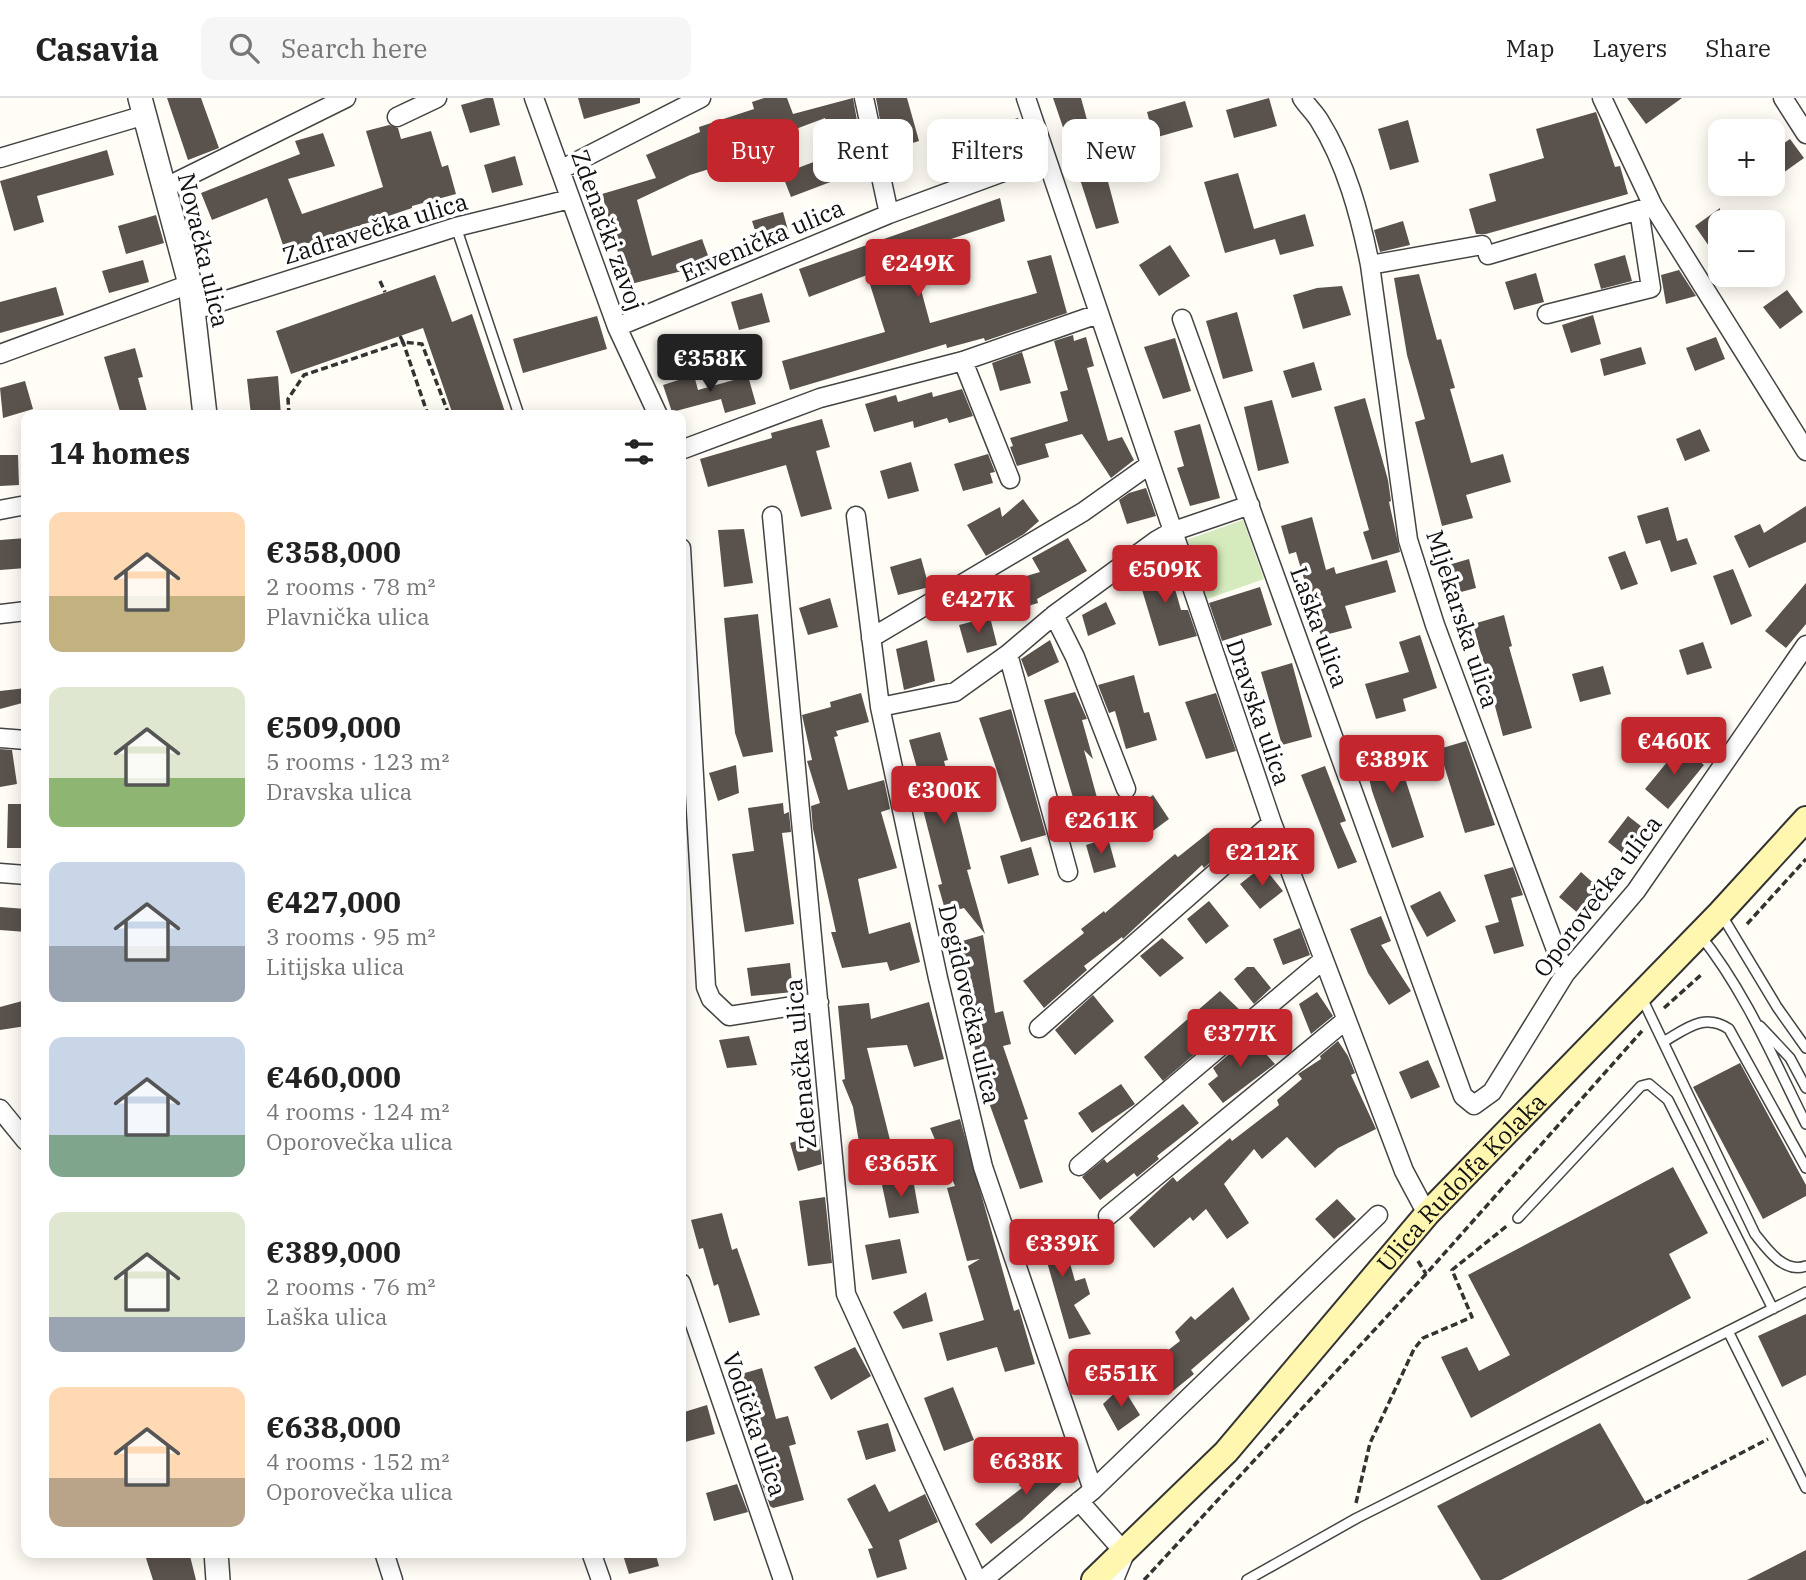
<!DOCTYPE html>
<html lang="en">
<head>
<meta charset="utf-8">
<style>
	:root { --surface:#fff; --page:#f6f6f6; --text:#222; --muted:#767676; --line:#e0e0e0; --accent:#c4262e }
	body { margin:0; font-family:"IBM Plex Serif",serif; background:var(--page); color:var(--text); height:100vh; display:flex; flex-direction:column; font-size:26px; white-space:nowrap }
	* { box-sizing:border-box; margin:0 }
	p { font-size:23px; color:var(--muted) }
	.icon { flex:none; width:38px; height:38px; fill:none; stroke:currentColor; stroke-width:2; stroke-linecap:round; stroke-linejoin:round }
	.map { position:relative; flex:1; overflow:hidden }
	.side { position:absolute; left:21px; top:312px; width:665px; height:1148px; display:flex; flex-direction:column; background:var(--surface); border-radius:14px; box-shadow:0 4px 18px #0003 }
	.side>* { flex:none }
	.hud { position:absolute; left:707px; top:21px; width:665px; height:63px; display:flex; gap:14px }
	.buttons { position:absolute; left:1708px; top:21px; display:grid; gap:14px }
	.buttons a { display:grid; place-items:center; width:77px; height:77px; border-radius:14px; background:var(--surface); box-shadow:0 4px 18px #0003; font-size:35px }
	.price { position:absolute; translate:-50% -60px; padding:0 16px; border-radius:7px; background:var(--accent); color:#fff; font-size:23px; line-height:46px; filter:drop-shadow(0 2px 4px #0008) }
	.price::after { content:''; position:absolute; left:50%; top:42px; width:21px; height:16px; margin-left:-10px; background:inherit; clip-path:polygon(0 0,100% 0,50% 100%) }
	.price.on { background:#222; color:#fff }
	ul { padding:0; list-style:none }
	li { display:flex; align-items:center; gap:21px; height:175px; padding:0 28px }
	li span { display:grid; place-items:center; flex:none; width:196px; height:140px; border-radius:14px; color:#555 }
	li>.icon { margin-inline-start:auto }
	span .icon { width:84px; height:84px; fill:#fffc; stroke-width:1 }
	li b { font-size:30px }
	h2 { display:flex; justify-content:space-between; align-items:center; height:84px; padding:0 28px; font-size:30px }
	.pill { padding:0 24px; border-radius:14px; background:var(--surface); box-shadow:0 4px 18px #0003; font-size:24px; line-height:63px }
	.pill.on { background:var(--accent); color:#fff }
	header { display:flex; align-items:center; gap:42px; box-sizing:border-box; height:98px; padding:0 35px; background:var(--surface); border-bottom:2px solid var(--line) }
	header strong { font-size:33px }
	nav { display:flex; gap:38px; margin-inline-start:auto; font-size:24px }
	.search { width:490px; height:63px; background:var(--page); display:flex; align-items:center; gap:18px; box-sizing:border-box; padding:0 24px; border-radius:14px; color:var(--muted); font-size:26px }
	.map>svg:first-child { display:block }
	.green { fill:#d5ebbd }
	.building { fill:#5a524d }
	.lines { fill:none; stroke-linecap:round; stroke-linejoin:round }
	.service-casing { stroke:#444; stroke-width:12 }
	.minor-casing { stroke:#444; stroke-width:21 }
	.tertiary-casing { stroke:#444; stroke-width:26 }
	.secondary-casing { stroke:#333; stroke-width:28 }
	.path { stroke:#333; stroke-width:3.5; stroke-dasharray:7 3.5; stroke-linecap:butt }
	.service { stroke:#fff; stroke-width:9 }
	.minor { stroke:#fff; stroke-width:18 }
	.tertiary { stroke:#fff; stroke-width:23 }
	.secondary { stroke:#fff6b0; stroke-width:24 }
	.labels { text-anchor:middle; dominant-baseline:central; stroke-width:7; stroke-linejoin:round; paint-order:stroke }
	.street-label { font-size:24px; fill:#111; stroke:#fff }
</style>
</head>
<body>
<header>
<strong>Casavia</strong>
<div class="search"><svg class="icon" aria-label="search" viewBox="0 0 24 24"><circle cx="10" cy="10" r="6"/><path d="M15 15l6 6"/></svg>Search here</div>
<nav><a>Map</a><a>Layers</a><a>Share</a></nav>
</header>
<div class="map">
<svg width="1806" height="1482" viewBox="0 0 1806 1482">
	<rect width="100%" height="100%" fill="#fffdf5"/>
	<path class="green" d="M1243,422l21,59 -57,20 -21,-59z"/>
	<path class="building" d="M167,0h34l18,50 -31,12z
		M486,0h7l7,27 -30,8 -9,-28z
		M578,0h62v5l-56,16z
		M764,0h23l6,16 60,-16 5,28 -28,8 -5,-16 -74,28 3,9 -64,20 -53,25 15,56 50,-17 11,30 -28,10 -3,-8 -55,14 -25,-91 54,-16 -10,-23 54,-23 -1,-5 55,-18 -2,-7z
		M876,0h31l12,43 -26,8 -8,-30 -5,1z
		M1053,0h28l11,40 -23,7z
		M1269,0l8,28 -43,12 -8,-28z
		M1627,0h55l-36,26z
		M1185,3l8,26 -39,11 -7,-26z
		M1596,14l19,55 5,-1 8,28 -142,40h-10l-7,-25 27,-8 -7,-27 55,-16 -8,-29z
		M1018,20l8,28 -42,12 3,8 -52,15 -8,-29 63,-14 -3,-11z
		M1408,22l11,42 -29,8 -12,-41z
		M389,27l9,3 3,11 30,-8 11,36 6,-2 8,29 -44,12v2l-127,43 -18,-53 -55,22 -11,-27 99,-39 -5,-13 28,-8 12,33 -47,13 14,35 81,-27 -17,-56z
		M1790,41l14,19 -31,22v-29z
		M107,52l7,25 -77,21 7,26 -30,9 -14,-50z
		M832,57l9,23 -50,19 -9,-23z
		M515,58l8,29 -31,8 -8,-28z
		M1107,61l6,18 -6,1 12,45 -23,6 -19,-59z
		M1238,75l16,56 51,-15 9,32 -34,9 -5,-16 -50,14 -21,-71z
		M1000,100l5,23 -54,18 4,15 -41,10 16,59 107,-30 -10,-32 24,-6 16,58 -82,28 -1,-3 -37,10 -1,-4 -156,46 -8,-29 103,-29 -18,-57 -58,22 -10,-28z
		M1720,110v54l-25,-36z
		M783,114l8,29 -30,8 -9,-28z
		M156,117l8,28 -38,11 -8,-28z
		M1403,123l7,24 -30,7 -6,-22z
		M1170,147l20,31 -31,20 -20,-31z
		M1625,157l7,26 -31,8 -7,-25z
		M143,162l6,22 -40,11 -7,-22z
		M1679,172l17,26 -30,8 -5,-29z
		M1536,175l8,29 -30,8 -9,-28z
		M1419,176l18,66 4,-1 14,49 -5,1 21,74 32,-9 8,28 -45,13 7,23 -31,8 -27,-104 10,-3 -18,-64 -13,-77z
		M435,177l17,47 20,-8 34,101h-53l-30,-87 -132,46 -15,-43z
		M1342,188l9,29 -48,14 -10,-34 24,-7z
		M56,189l8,28 -64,18v-31z
		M1787,192l16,22 -23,17 -17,-22z
		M762,195l8,29 -31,8 -8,-28z
		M1237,214l16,59 -30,8 -17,-58z
		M1593,217l8,29 -30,9 -9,-28z
		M597,218l10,33 -84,24 -10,-34z
		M1073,237l1,6 12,-4 8,29 -7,2 21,73 14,-4 12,23 -23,18 -29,-44 -37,10 4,13 -32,9 -7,-19 3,-1 -3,-8 58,-17 -8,-29 8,-2 -14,-49z
		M1716,239l9,22 -30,12 -9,-23z
		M1175,240l16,53 -28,8 -19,-52z
		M1641,249l5,17 -42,12 -4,-17z
		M135,250l8,29 -5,1 10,37h-27l-17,-58z
		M1022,254l9,31 -31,8 -8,-28z
		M1314,264l8,28 -30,8 -9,-27z
		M694,277l4,15 50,-14 8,28 -31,9 -4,-14 -49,13 -9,-27z
		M278,278l3,39h-30l-4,-36z
		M25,283l8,28 -30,9 -3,-30z
		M962,291l11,27 -24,7 -2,-5 -33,10 -1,-7 -39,11 -9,-28 31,-9 2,7 34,-10 1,5z
		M1365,300l23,82 3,21 -2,1 11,50 -28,8 -9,-28 6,-2 -35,-123z
		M1272,302l17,63 -31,8 -14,-64z
		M822,321l8,28 -14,4 16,58 -31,8 -15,-52 -78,22 -8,-28 72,-21 -1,-5z
		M1200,326l20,74 -30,8 -13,-38 7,-2 -10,-35z
		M1700,331l10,22 -25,10 -9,-22z
		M988,356l7,18 -5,1 3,10 -30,8 -9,-27z
		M0,357h18l1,30 -19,1z
		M911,364l8,29 -31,8 -8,-28z
		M1146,390l10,28 -29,8 -8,-24 10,-7z
		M1023,401l16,22 -15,13 -38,22 -19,-31 33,-18 2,10z
		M1806,408v36l-57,26 -15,-32 26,-12 4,9z
		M1668,409l9,34 10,-3 10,26 -26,8 -11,-32 -14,4 -9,-28z
		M1312,419l14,53 8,-3 2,7 51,-14 9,32 -51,14 7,22 -31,8 -25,-84 -7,2 -8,-28z
		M744,431l9,54 -29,4 -6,-57z
		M26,440v30l-26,2v-30z
		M1068,440l19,33 -50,28 1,4 -30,9 -9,-28 41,-12 -8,-14z
		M1625,453l13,33 -17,6 -13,-33z
		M921,460l8,29 -31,8 -8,-28z
		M1469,461l7,29 -30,8 -8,-28z
		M1167,463l14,49h7l9,26 -38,10 -23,-76z
		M1733,471l19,47 -21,9 -18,-49z
		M1806,485v41l-20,24 -21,-17z
		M1260,489l12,38 -50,16 -13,-38z
		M830,500l8,29 -30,8 -9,-27z
		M1106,504l10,22 -28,12 -6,-21z
		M758,516l15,138 -30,5 -8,-24 -11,-115z
		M1504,517l8,31 -3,1 23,81 -29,8 -30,-112z
		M990,519l7,28 -30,8 -8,-28z
		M1420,537l17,53 -34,11 3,12 -30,8 -11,-35 44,-12 -10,-30z
		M927,542l8,41 -31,9 -8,-41z
		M1050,542l9,22 -31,15 -7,-18z
		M1703,544l9,26 -25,7 -8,-25z
		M1292,565l20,74 -30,8 -21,-73z
		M1603,568l8,28 -31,8 -8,-28z
		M1134,577l10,38 5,-1 8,28 -31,9 -11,-38 -6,2 -11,-28z
		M26,590v14l-26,7v-18z
		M1075,594l12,27 -5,1 11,39 -9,-9 15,55 -22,6 -33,-111z
		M861,595l8,29 -33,9 2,5 -4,1 14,53 36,-10 6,29 -9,3 16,56 -39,11 11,55 41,-12 10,40 -30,9 -3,-9 -45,6 -11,-36h5l-23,-103 -2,-23 9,-3 -13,-42 5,-1 -10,-45 29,-8 -1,-5z
		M1216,595l20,58 -30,8 -21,-57z
		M1011,611l35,126 -25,7 -42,-124z
		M940,634l8,28 -4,1 27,108 -4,1 18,64 -21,-26 -18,5 -8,-28 4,-1 -24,-94 5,-1 -14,-49z
		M1393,643l31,96 -32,11 -20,-57 -9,-39z
		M1466,643l29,84 -30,8 -26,-84z
		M1681,647l23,20 -36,44 -23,-20z
		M0,651l12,1 5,34 -17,3z
		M736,667l3,28 -21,8 -9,-28z
		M1325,668l21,55 -6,2 17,39 -19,7 -37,-94z
		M1153,697l16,24 -19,14h-6l-12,-16v-7z
		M783,705l1,11 5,-2 2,20 -9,1 12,91 -49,8 -13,-78 22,-3 -6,-43z
		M8,706h18v44h-19z
		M1628,718l27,21 -20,26 -27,-21z
		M1212,732l14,18 -22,20 -2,-3 -79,74 -1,-2 -38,29 3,4 -43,38 -21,-27 61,-48 -3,-4 23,-18 1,2 70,-59 3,3z
		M1108,740l8,29 -22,6 -8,-28z
		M1031,749l8,28 -31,9 -8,-28z
		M1263,768l20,25 -23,18 -20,-25z
		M1513,769l10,28 -12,3 13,48 -30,8 -9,-28 14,-4 -15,-47z
		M1581,774l27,24 -22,24 -27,-23z
		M1440,793l16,30 -29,16 -17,-31z
		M1209,803l20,25 -23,18 -19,-25z
		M0,809l26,2v23l-26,-2z
		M1381,818l10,25 -10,4 30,46 -22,14 -21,-32 -18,-44z
		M1300,830l10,27 -27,10 -10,-26z
		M983,837l12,78 8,-2 8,33 -8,2 25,73 -4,1 19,62 -23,7 -42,-117 3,-1 -19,-70 -10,-57z
		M1162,840l22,20 -24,19 -20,-21z
		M790,865l3,29 -42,4 -4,-28z
		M1247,869h7l17,21 -17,16 -20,-25z
		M1220,893l23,22 -80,68 -19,-24z
		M1317,894l16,24 -22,18 -12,-30z
		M1093,897l21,26 -39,34 -20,-25z
		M26,902v26l-26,4v-23z
		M929,904l15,57 -30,8 -7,-22 -40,3 25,100 -31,6 -8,-47 -11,-27 3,-1 -7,-73 31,-3 2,16z
		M749,938l8,29 -30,3 -8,-28z
		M1250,938l25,28 -52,39 -15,-19 10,-8 -5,-8z
		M1338,943l10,15 7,17 -4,2 25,54 -38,19 -23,20 -28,-31 -25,22 -8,-10 -30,35 25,39 -22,16 -21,-30 -13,12 -3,-4 -36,31 -25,-30 44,-41 4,5 53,-44 2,3 47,-36 -2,-5 25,-21 -4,-5 23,-15 -1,-3z
		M1428,962l12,27 -29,12 -12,-27z
		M1740,965l66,122v11l-43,23 -70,-132z
		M1121,986l14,20 -43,29 -14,-20z
		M1183,1006l16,19 -42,33 2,3 -22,18 -3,-4 -34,27 -18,-23 22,-18 3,4z
		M960,1021l54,192 5,-2 16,55 -30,8 -8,-25 -50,14 -8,-28 45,-13 -16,-54 12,-7 -13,2 -20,-73 8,-2 -25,-58z
		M819,1036l3,30 -24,7 -8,-28z
		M1673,1069l35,66 -39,21 22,44 -220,120 -30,-61 26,-10 12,24 31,-16 -42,-80z
		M913,1081l6,34 -30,5 -7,-33z
		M825,1099l7,66 -24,3 -9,-65z
		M1337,1101l19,20 -22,20 -19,-20z
		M722,1115l10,37 5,-2 23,67 -31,8 -11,-39 -4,2 -11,-38 -4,1 -8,-29z
		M1060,1130l15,53 10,-3 5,16 -16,11 17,29 -22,5 -22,-77 -9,3 -9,-28z
		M900,1141l7,34 -35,7 -7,-35z
		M1233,1189l17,32 -59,51 3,4 -26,21 -23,-27 35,-27 -5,-9 16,-16 4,4z
		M926,1194l7,29 -30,8 -10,-17z
		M1806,1216v61l-24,12 -24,-51z
		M855,1249l16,29 -40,24 -17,-33z
		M762,1270l14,51 12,-3 8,28 -7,2 15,54 -31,8 -3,-2 -9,-25 12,-3 -23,-76 -11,3 -8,-28z
		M1122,1288l18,29 -22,16 -15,-27z
		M953,1289l21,53 -30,11 -20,-53z
		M707,1307l8,29 -30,8 -4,-29z
		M888,1325l8,28 -30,9 -9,-29z
		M1600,1325l46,80 -145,77h-20l-44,-74z
		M1057,1352l18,21 -53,49 -31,24 -16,-20 47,-36 -3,-3z
		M737,1386l11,28 -34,9 -8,-28z
		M875,1386l14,28 36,-18 13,28 -39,18 8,29 -30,9 -9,-29 5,-1 -26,-49z
		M1806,1452v30h-59z
		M144,1454h45l7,28h-43z
		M622,1454h33l4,14 -30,8z"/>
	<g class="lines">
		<g class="service-casing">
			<path id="service" d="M456,129l63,188
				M1721,816l56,93 29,41
				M1700,837c45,56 74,125 106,189
				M1642,900l113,236c12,15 29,40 51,32
				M1760,928l30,32 16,30
				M1663,944c23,-13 41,-30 66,-13l77,139
				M1518,1120l123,-132 8,-2 19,16 105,209
				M1728,1233l78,157
				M1247,1482l110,-62 449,-226"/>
		</g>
		<g class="minor-casing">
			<path id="minor" d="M534,0l83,229 41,88
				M864,0l25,116
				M1026,0l246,725 132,348 23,43
				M1302,0c5,8 12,14 17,22 27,43 41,95 51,145l38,275 27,85 130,349
				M1602,0l51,108 153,245
				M1783,0l23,36
				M397,19l40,-19
				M0,60l145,-43
				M560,72l141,-72
				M164,90l182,-90
				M1488,157l161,-48
				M1370,167l112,-20
				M195,212l261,-83 114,-28
				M1547,216l104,-26 -12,-78
				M1182,221l277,766 4,11 11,9 18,-13 73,-118 71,-83 170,-246
				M617,229l272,-113 155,-57
				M0,256l190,-70
				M963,263l47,118
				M681,352l139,-52 143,-37 135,-47
				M0,412l26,-5
				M772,418l74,778 131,286
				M856,418l24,191 58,271 45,189 110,323
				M681,450l25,439 5,12 18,17 90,-14
				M0,516l26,-3
				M1054,517l21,42 51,132
				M871,540l212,-126 66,-47
				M1008,556l60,218
				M880,609l75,-15 53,-38 46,-39 103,-75 14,-8 79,-27
				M0,640l26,2
				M0,775l26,2
				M1039,930l233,-205
				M0,1011l26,32
				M1079,1068l244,-206
				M1108,1118l238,-196
				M681,1185l102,297
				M1079,1403l46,52 -11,27
				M384,1454l9,28
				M591,1454l10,28
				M983,1482l110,-90 285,-275"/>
		</g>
		<g class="tertiary-casing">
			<path id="tertiary" d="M140,0l50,186 15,131
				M216,1454l2,28"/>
		</g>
		<g class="secondary-casing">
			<g id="secondary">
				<path id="s1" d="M1094,1482l132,-128 201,-238 293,-301 86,-94"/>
			</g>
		</g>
		<path class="path" d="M380,183l5,11
			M400,238l3,6 19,2 27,71
			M289,317l-1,-16 16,-24 99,-33 25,73
			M1747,826l59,-65
			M1664,910l38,-34
			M1418,1163l8,13
			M1356,1405l14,-60 44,-94 9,-11 49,-21 -20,-47 56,-45
			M1646,1405l122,-64
			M1144,1482l282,-306 216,-243"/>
		<use href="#service" class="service"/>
		<use href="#minor" class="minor"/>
		<use href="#tertiary" class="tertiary"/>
		<use href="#secondary" class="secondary"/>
	</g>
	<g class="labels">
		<g class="street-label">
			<text transform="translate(375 130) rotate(-17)">Zadravečka ulica</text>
			<text transform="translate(608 132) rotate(70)">Zdenački zavoj</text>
			<text transform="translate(762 142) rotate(-23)">Ervenička ulica</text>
			<text transform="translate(204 152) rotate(77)">Novačka ulica</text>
			<text transform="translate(1463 521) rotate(72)">Mljekarska ulica</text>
			<text transform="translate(1320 529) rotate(70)">Laška ulica</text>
			<text transform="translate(1259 614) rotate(71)">Dravska ulica</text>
			<text transform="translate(1597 798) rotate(-53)">Oporovečka ulica</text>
			<text transform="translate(970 906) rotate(77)">Degidovečka ulica</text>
			<text transform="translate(800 966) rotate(-95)">Zdenačka ulica</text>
			<text stroke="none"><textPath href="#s1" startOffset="542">Ulica Rudolfa Kolaka</textPath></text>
			<text transform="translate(755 1326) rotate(71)">Vodička ulica</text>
		</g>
	</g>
</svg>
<div class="buttons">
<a>+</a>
<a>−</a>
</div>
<b class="price" style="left:918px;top:201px">€249K</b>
<b class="price on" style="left:710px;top:296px">€358K</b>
<b class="price" style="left:1165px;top:507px">€509K</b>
<b class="price" style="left:978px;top:537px">€427K</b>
<b class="price" style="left:1674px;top:679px">€460K</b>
<b class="price" style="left:1392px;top:697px">€389K</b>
<b class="price" style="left:944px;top:728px">€300K</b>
<b class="price" style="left:1101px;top:758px">€261K</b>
<b class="price" style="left:1262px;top:790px">€212K</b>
<b class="price" style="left:1240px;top:971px">€377K</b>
<b class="price" style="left:901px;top:1101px">€365K</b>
<b class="price" style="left:1062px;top:1181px">€339K</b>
<b class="price" style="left:1121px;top:1311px">€551K</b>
<b class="price" style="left:1026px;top:1399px">€638K</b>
<div class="hud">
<a class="pill on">Buy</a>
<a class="pill">Rent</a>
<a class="pill">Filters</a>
<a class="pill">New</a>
</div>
<section class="side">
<h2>14 homes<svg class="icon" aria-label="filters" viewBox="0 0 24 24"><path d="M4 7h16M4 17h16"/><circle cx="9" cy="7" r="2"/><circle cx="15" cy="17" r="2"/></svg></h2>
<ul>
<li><span style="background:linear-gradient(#ffd9b3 60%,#c2b280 0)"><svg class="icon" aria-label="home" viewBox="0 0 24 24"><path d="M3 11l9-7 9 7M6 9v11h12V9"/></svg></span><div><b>€358,000</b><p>2 rooms · 78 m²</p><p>Plavnička ulica</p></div></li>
<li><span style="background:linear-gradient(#dfe7d0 65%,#8fb573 0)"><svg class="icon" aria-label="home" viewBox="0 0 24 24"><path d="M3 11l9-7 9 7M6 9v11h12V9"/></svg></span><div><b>€509,000</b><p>5 rooms · 123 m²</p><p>Dravska ulica</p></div></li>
<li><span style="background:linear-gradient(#c9d6e8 60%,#9aa5b1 0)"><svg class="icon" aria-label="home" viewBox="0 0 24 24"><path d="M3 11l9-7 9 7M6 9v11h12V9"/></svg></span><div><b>€427,000</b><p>3 rooms · 95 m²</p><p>Litijska ulica</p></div></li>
<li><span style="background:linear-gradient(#c9d6e8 70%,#7fa58c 0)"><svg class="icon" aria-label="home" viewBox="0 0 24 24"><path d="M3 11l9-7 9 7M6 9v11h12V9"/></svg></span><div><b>€460,000</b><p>4 rooms · 124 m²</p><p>Oporovečka ulica</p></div></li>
<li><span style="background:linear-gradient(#dfe7d0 75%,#9aa5b1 0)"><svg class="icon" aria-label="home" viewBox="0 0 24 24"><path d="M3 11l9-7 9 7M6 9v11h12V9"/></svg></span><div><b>€389,000</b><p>2 rooms · 76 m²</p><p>Laška ulica</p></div></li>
<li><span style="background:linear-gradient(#ffd9b3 65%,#b9a48a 0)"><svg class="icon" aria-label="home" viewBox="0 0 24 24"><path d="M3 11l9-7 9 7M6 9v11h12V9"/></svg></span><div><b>€638,000</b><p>4 rooms · 152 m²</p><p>Oporovečka ulica</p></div></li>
</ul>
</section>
</div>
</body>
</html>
